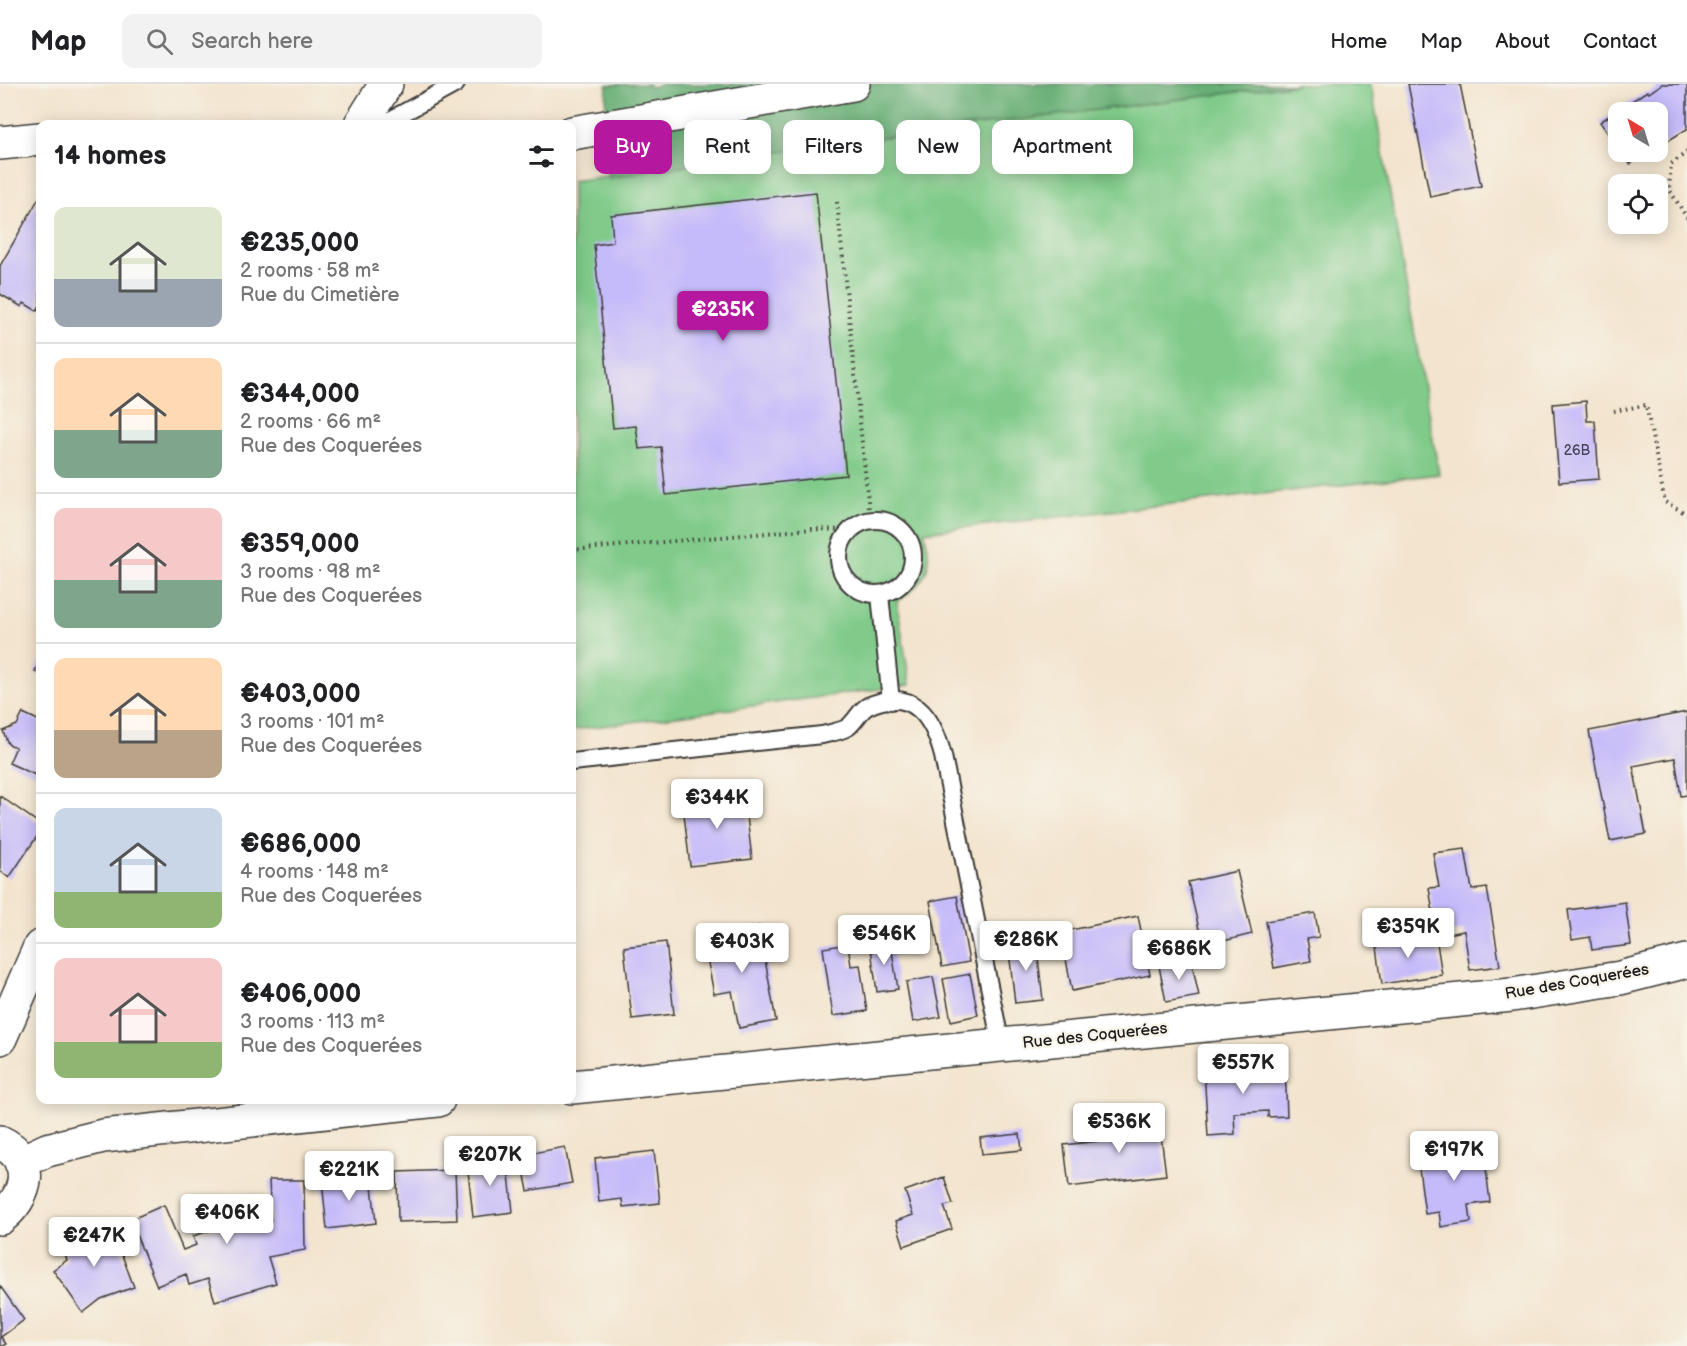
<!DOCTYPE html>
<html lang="en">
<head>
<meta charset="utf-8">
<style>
	:root { --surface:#fff; --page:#f2f2f2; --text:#202124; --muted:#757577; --line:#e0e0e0; --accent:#b5179e }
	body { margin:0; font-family:"Balsamiq Sans",sans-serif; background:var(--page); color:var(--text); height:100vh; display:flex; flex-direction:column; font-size:22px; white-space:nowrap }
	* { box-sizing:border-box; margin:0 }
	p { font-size:20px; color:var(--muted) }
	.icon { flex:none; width:33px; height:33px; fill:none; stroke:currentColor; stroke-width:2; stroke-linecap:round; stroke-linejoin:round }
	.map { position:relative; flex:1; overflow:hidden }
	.drawer { position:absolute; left:36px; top:36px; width:540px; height:984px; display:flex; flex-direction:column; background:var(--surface); border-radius:12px; box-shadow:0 3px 15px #0003 }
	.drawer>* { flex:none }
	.top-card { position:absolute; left:594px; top:36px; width:570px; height:54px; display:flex; gap:12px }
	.needle { width:39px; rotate:322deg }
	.buttons { position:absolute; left:1608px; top:18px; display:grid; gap:12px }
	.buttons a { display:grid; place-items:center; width:60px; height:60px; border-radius:12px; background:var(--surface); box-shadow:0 3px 15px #0003; font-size:30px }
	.price { position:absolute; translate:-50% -51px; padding:0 14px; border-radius:6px; background:#fff; color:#222; font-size:20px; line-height:39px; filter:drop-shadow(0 2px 3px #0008) }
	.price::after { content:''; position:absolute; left:50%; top:36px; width:18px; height:14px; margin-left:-9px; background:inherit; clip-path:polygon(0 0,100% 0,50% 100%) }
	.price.active { background:var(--accent); color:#fff }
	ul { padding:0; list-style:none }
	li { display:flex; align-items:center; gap:18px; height:150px; padding:0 18px }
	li+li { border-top:2px solid var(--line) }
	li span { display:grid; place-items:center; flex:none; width:168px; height:120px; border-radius:12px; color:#555 }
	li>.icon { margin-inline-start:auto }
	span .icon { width:72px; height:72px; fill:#fffc; stroke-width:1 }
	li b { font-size:26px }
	h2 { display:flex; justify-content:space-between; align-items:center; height:72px; padding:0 18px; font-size:26px }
	.pill { padding:0 21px; border-radius:12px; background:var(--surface); box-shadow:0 3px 15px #0003; font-size:21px; line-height:54px }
	.pill.active { background:var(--accent); color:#fff }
	header { display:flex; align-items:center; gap:36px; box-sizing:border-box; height:84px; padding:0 30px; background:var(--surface); border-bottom:2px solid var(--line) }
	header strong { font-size:28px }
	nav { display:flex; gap:33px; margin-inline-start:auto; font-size:21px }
	.search { width:420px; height:54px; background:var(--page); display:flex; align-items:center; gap:15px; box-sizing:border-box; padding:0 21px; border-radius:12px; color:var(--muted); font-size:22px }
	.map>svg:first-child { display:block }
	.green { fill:#80cb8a; stroke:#4e7453; stroke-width:1.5 }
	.forest { fill:#68af76; stroke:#426649; stroke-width:1.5 }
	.building { fill:#c5bafa }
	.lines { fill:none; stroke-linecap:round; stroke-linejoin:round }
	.service-casing { stroke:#3c3a37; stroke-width:20 }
	.minor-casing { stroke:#3c3a37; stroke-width:36 }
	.tertiary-casing { stroke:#3c3a37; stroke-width:36 }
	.path { stroke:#3c3a37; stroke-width:4; stroke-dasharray:1.5 4.5; stroke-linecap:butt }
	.service { stroke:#fff; stroke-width:16 }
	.minor { stroke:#fff; stroke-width:33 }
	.tertiary { stroke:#fff; stroke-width:33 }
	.labels { text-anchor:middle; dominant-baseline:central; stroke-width:4.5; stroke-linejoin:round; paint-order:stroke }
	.number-label { font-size:14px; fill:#464454 }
	.street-label { font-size:16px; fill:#1c1c1c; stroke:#f7f3e8 }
</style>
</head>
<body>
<header>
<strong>Map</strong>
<div class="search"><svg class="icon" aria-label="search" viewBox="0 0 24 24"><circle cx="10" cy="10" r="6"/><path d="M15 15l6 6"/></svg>Search here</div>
<nav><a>Home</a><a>Map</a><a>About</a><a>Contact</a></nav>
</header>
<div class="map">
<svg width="1687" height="1262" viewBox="0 0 1687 1262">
	<rect width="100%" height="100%" fill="#f7f3e8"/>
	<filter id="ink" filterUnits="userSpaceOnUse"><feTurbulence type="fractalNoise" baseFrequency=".0167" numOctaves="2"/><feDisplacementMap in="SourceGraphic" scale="12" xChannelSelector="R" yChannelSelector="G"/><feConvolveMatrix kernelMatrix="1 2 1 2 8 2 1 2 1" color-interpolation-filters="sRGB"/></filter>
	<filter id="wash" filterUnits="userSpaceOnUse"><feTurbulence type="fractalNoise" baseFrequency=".008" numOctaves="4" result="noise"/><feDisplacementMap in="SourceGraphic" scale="24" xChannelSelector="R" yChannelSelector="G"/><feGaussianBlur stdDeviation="1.35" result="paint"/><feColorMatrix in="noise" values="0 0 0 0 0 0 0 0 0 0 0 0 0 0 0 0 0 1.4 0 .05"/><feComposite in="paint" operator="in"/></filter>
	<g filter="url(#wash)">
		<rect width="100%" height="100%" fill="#f3e4cd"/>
		<path class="green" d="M1299,0h72l68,390 -515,58c11,36 2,50 -27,70l13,83 -338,45v-549l266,-38z"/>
		<path class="forest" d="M649,0l1,3 12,-3h637l-461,59 -229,35 -6,-42 4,-51z"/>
		<g id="blocks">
			<path class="building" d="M1408,0h52l21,102 -51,11z
				M1662,0h25v45l-29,18v-35h-40v36l-18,-26 47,-31 2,2z
				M1621,68h29l-20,12z
				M816,108l30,283 -180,20 -5,-48 -22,2 -3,-23 -23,2 -19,-183 19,-3 -2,-27z
				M40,112v109l-3,6 -13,-8 -2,4 -22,-13v-28z
				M1586,317l1,20h8l4,58 -40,3 -6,-78z
				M40,577v14l-5,-4z
				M1687,628v83l-6,1 -6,-38 -42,8 13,68 -36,7 -21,-110z
				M23,629l17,8v56l-31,-14 7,-16 -8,-3 -5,-13 14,-6z
				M734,706l2,19 10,-1 6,51 -62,7 -6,-52 10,-1 -2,-17z
				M0,712l40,28v8l-31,46 -9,-7z
				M1465,765l7,41 15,-2 13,78 -30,4 -6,-39 -27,5 -8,-48 10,-1 -6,-34z
				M1237,787l15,63 -49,12 -15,-64z
				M957,812l12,66 -27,5 -12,-66z
				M1625,818l6,43 -39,5 -2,-13 -18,3 -4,-30z
				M1315,829l4,24 -12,2 4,22 -37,7 -8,-47z
				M1138,832l12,59 -78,16 -7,-37 -13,3 -5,-22z
				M759,842l17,95 -37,7 -7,-37 -18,3 -11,-57z
				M1416,850v6l20,-3 6,38 -60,9 -6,-44z
				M890,855l8,50 -21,3 -7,-50z
				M1036,856l7,60 -28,3 -7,-60z
				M666,858l8,72 -42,5 -8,-72z
				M848,860l3,22 9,-1 7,46 -34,5 -10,-68z
				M1191,875l8,37 -33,6 -7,-36z
				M970,890l8,41 -27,6 -8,-42z
				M933,893l8,40 -28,5 -7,-40z
				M1285,982l2,50 -19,1v-6l-34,2 1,21 -27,2 -4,-66z
				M1158,1028l8,63 -97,12 -5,-42 59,-7 -3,-21z
				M1020,1050l2,16 -40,4 -2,-16z
				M1483,1060l7,58 -21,3 2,17 -30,5 -2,-15 -14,2 -8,-61z
				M565,1063l7,36 -44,8 -7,-36z
				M654,1067l6,52 -37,4 -1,-8 -23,3 -4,-44z
				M507,1072l6,56 -40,5 -6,-56z
				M455,1086l2,50 -59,2 -1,-50z
				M371,1092l5,47 -49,6 -5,-48z
				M944,1093l9,27 -9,2 8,23 -48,17 -8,-25 17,-6 -8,-24z
				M269,1096h35l1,70 -37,7 8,26 -61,18 -7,-22 -19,6 -3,-11 -29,12 -27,-66 34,-15 19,45 13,-5 -3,-9 62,-20 3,9 13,-4z
				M111,1142l23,61 -33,12 -18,14 -30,-43 14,-10 -6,-16z
				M0,1202l24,34 -23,17 5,7 -4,2h-2z"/>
		</g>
	</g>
	<g filter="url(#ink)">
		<use href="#blocks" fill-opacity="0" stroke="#3c3a37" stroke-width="1.5"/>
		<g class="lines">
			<g class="service-casing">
				<path id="service" d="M383,40l73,-40
					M839 473a37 37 0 1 1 74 0a37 37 0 1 1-74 0Z
					M880,511l11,106
					M572,678l250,-27c8,-2 20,-4 26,-8 8,-6 12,-17 20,-21 45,-20 65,11 75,50l58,289"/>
			</g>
			<g class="minor-casing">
				<path id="minor" d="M572,49l281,-49
					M0,59l40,-4"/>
			</g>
			<g class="tertiary-casing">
				<path id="tertiary" d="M361,40l25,-40
					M0,954l40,-91
					M572,1003l940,-92 108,-17 67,-17
					M0,1058c37,17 28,55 0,76
					M21,1078l26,-12 56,-14 335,-36"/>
			</g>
			<path class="path" d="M1687,68l-16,12 -2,25 18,29
				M837,118l33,318
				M1614,327l32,-6 19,97 22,12
				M572,466l240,-21 37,1"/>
			<use href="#service" class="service"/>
			<use href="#minor" class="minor"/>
			<use href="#tertiary" class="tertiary"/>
		</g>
	</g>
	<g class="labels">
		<g class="number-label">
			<text x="1577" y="366">26B</text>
		</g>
		<g class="street-label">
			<text transform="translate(1577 898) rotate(-10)">Rue des Coquerées</text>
			<text transform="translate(1095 952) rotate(-6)">Rue des Coquerées</text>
		</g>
	</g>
</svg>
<div class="buttons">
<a><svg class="needle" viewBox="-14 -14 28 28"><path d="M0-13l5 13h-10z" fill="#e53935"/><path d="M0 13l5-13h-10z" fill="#757577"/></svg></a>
<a><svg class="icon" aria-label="locate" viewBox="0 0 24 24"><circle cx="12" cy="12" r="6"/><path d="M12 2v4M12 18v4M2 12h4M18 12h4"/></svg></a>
</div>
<b class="price active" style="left:723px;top:258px">€235K</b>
<b class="price" style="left:717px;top:746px">€344K</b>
<b class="price" style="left:1408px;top:875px">€359K</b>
<b class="price" style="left:884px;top:882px">€546K</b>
<b class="price" style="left:1026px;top:888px">€286K</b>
<b class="price" style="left:742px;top:890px">€403K</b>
<b class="price" style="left:1179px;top:897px">€686K</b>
<b class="price" style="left:1243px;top:1011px">€557K</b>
<b class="price" style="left:1119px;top:1070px">€536K</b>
<b class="price" style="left:1454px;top:1098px">€197K</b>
<b class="price" style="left:490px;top:1103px">€207K</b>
<b class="price" style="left:349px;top:1118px">€221K</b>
<b class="price" style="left:227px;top:1161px">€406K</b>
<b class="price" style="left:94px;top:1184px">€247K</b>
<div class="top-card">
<a class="pill active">Buy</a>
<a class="pill">Rent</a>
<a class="pill">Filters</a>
<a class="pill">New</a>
<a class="pill">Apartment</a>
</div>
<section class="drawer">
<h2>14 homes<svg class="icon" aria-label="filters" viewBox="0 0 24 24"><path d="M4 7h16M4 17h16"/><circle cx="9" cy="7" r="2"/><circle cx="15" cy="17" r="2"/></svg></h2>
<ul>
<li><span style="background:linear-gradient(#dfe7d0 60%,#9aa5b1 0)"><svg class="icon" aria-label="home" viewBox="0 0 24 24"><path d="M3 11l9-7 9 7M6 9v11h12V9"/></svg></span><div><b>€235,000</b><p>2 rooms · 58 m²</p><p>Rue du Cimetière</p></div></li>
<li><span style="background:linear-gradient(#ffd9b3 60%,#7fa58c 0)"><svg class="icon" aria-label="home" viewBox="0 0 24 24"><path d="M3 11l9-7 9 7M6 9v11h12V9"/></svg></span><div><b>€344,000</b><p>2 rooms · 66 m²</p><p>Rue des Coquerées</p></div></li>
<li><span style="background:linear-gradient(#f6c9c9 60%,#7fa58c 0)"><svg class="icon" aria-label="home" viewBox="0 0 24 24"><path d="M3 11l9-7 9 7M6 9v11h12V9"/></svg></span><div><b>€359,000</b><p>3 rooms · 98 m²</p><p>Rue des Coquerées</p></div></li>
<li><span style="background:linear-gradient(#ffd9b3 60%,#b9a48a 0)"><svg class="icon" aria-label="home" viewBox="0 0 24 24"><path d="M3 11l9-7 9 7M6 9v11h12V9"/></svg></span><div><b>€403,000</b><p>3 rooms · 101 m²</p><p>Rue des Coquerées</p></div></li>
<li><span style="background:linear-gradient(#c9d6e8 70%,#8fb573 0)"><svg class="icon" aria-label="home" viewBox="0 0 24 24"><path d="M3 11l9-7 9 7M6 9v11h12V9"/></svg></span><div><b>€686,000</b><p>4 rooms · 148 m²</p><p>Rue des Coquerées</p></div></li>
<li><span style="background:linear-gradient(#f6c9c9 70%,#8fb573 0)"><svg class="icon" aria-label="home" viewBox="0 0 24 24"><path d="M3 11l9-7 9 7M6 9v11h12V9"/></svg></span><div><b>€406,000</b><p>3 rooms · 113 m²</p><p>Rue des Coquerées</p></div></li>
</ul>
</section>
</div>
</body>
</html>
